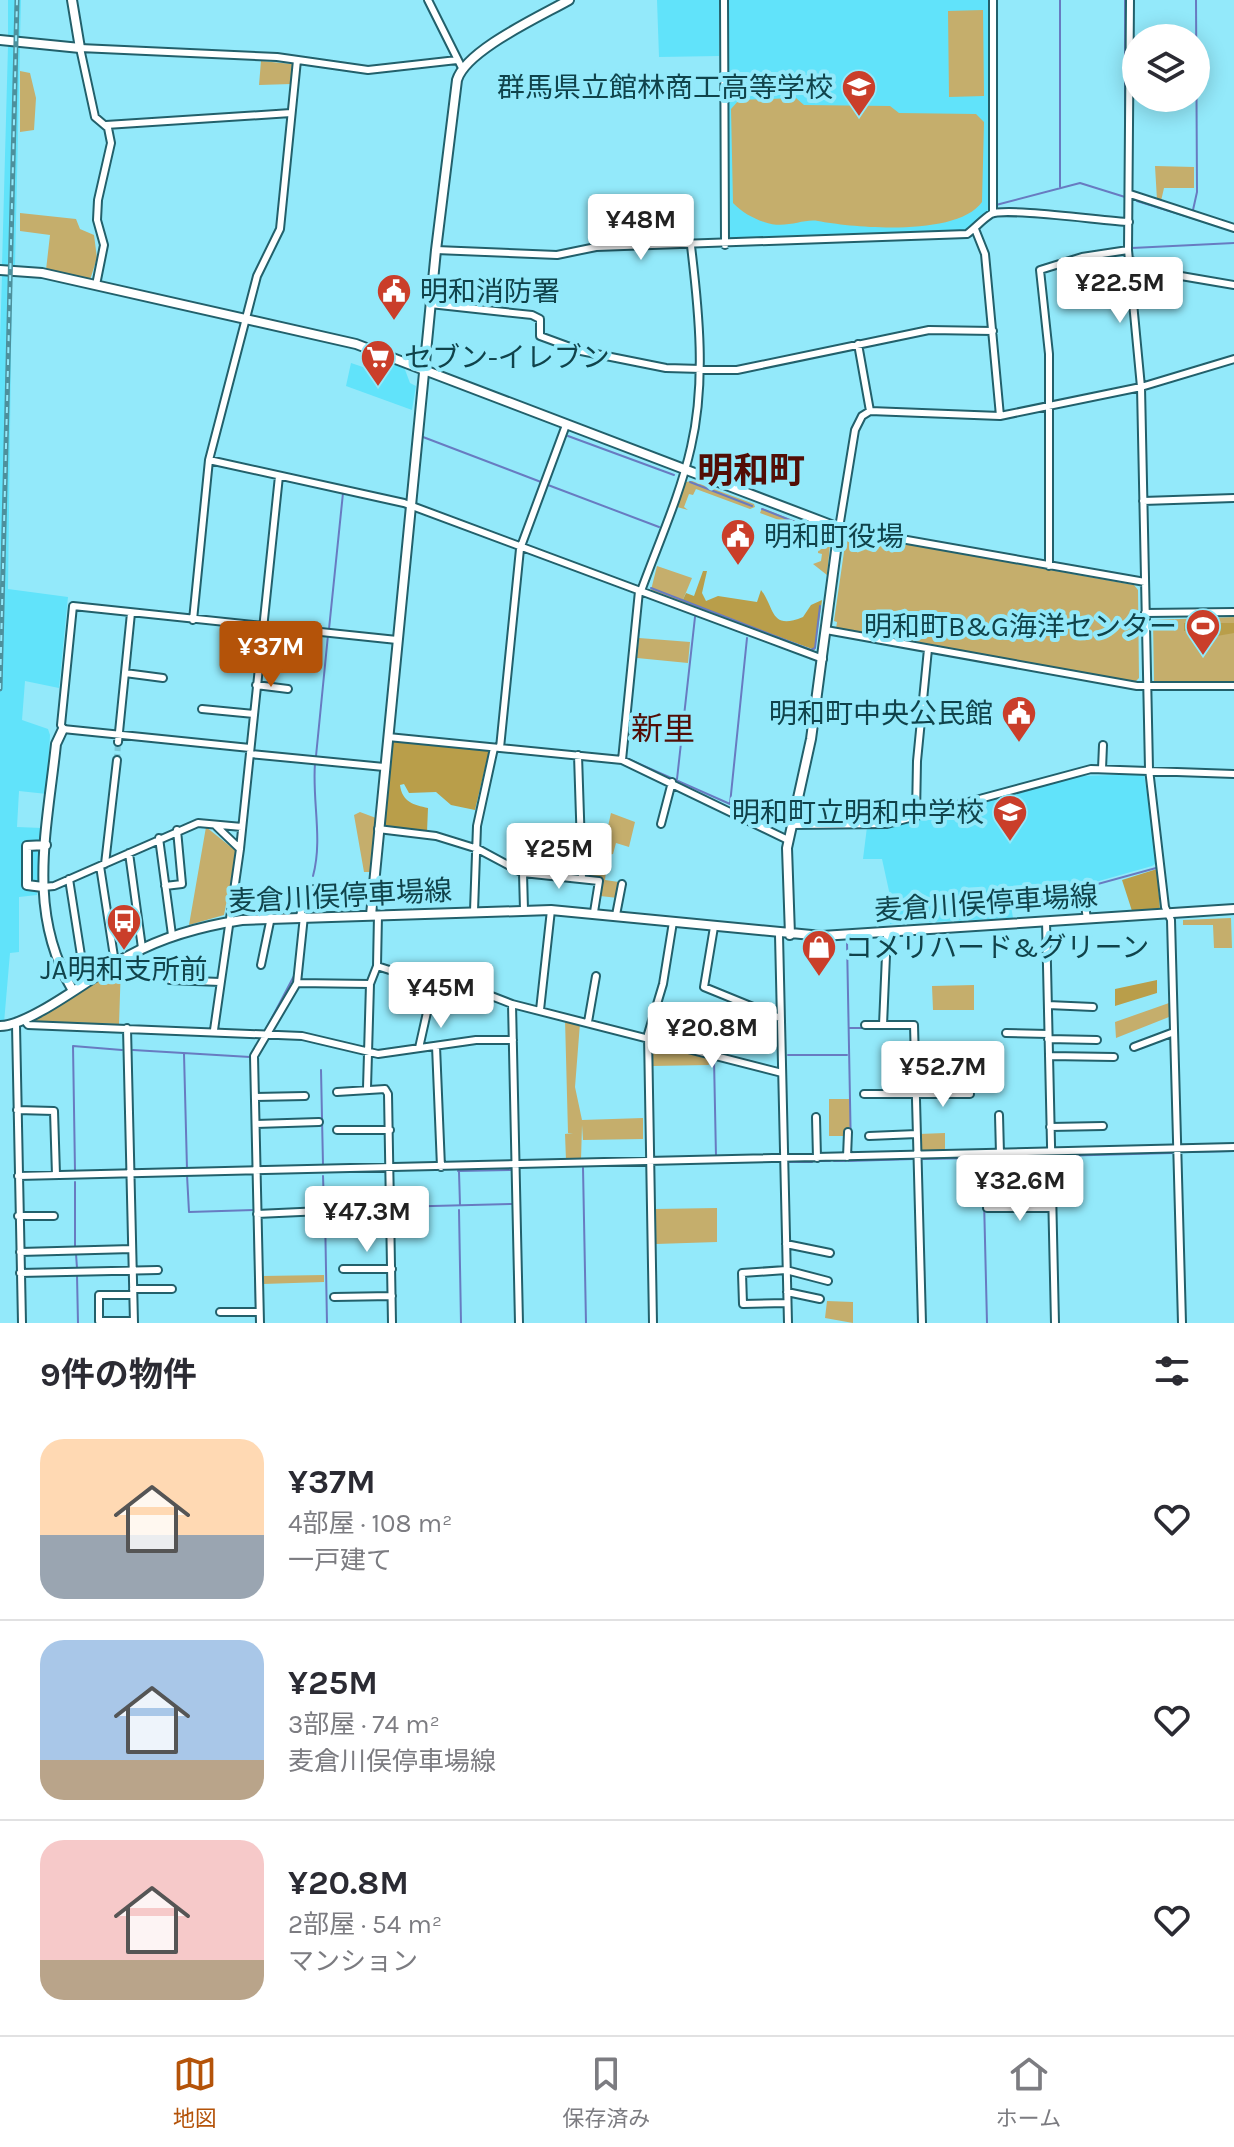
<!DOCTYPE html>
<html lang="ja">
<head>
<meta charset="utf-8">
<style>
	:root { --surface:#fff; --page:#f7f7f7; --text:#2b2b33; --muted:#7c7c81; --line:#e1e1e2; --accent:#b45309 }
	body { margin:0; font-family:Karla,"Noto Sans JP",sans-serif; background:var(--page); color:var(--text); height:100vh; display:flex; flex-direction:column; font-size:30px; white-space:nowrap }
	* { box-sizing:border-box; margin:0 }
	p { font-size:26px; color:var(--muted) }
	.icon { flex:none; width:44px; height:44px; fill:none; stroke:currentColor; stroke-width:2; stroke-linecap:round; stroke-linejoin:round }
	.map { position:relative; height:1323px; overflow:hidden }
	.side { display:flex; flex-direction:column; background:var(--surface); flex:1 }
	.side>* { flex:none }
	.fabs { position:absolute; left:1122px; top:24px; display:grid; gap:16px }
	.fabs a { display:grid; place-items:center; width:88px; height:88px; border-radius:50%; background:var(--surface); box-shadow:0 4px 20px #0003; font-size:40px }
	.price { position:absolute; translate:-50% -68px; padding:0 18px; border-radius:8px; background:#fff; color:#222; font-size:26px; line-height:52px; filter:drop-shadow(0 2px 4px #0008) }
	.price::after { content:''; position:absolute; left:50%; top:48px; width:24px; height:18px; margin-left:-12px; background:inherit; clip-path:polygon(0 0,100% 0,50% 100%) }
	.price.on { background:var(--accent); color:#fff }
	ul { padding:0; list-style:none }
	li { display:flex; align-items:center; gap:24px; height:200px; padding:0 40px }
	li+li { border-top:2px solid var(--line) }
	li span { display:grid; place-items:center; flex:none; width:224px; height:160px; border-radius:24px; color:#555 }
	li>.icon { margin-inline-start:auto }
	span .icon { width:96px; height:96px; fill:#fffc; stroke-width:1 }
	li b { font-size:34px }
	h2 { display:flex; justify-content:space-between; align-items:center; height:96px; padding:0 40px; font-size:34px }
	.tab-bar { display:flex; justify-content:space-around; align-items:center; height:112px; border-top:2px solid var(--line); background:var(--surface); font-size:22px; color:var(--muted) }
	.tab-bar a { display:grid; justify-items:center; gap:4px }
	.tab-bar .on { color:var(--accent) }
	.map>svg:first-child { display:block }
	.built { fill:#61e3fa }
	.green { fill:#c5ae6c }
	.forest { fill:#b99e4a }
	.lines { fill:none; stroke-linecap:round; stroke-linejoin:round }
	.stream { stroke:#687bc1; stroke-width:2 }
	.street-tunnel { stroke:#79c8d7; stroke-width:6; stroke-dasharray:6 3; stroke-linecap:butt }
	.street-casing { stroke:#22606b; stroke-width:10 }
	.secondary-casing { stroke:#22606b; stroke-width:12 }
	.street { stroke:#fff; stroke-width:6 }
	.secondary { stroke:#fff; stroke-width:8 }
	.rail-casing { stroke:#4d909c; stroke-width:5 }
	.rail { stroke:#93e9fa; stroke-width:2; stroke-dasharray:6; stroke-linecap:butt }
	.labels { text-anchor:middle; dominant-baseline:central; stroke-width:8; stroke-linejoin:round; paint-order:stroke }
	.poi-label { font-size:28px; fill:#10434b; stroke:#93e9fa; text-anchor:end }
	.street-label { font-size:28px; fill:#10434b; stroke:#93e9fa }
	.quarter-label { font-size:32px; fill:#520e06; stroke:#93e9fa }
	.district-label { font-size:36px; font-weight:bold; fill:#520e06; stroke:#93e9fa }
</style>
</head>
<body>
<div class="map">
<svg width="1234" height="1323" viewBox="0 0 1234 1323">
	<rect width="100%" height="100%" fill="#93e9fa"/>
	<path class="built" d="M8,0h13l-1,40 -12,-1z
		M657,0h62v56l-60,1z
		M728,0h261v212l-25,19 -23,2 -208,8 -5,-5z
		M8,46h12l-5,220h-13z
		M12,274l-4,315 60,8 -9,91 -34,-7 -3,39 26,9 2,6 -3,59 -28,-3 -2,36 25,1 -5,67 -18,2v55l-9,1 -6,70 -4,-1v-681l2,-66z
		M373,355l31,12 6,16 6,3 -4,24 -66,-24 5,-23 18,6z
		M1144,774l14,88 -6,4 -141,40 2,12 -123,6 -1,-33 -7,-32h-19l4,-32h20l195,-51z"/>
	<path class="green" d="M983,10l1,86 -35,1 -1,-86z
		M261,61l31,3 -1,20 -32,1z
		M20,71l10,2 6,25 -2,32 -14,2z
		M796,98l8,7 86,1 9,7 77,1 8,8 -2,80c-25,35 -127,26 -164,19 -15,-3 -32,9 -54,1 -12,-4 -22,-10 -31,-19l-2,-94 8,-9z
		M1155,166l39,1v21h-30l-3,13 -4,-1z
		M20,213l56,6 4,10 14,6 3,23 -7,22 -44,-10 4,-35 -30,-4z
		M692,481l62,23 1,3 -5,2 -54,-20 -3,6 -4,-1 -5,13 4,3 -11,-3 9,-25z
		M762,508l69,27 -4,40 -14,-11 8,-3 1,-7 -4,-1 1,-12 -6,-1 1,-7 -54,-20z
		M851,534l283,51 4,5 1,88 -4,4 -299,-53 1,-7 -3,-1 12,-83z
		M657,566l35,12 -10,24 -31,-12z
		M1234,617v66l-80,-2 -1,-61z
		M639,638l51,4 -2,21 -51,-5z
		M360,812l16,6 -5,54h-7l-10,-57z
		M611,813l24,9 -6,25 -13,-4 -3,11 -5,1 -3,25 14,2 -1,16 -18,-2 2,-16 -17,-5 -2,-31h21z
		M206,827l30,24v4l-12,60 -35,10z
		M1231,918l1,30h-18l-1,-23h-30v-5z
		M121,965l-2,59 -86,-3 -1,-3z
		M974,985v25h-41l-1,-24z
		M1169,1003v14l-53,21 -1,-16z
		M565,1019l15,4 -5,64 7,33 61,-2v21l-60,1 -1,-15 -1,35h-15l-1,-26 8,-1h-5z
		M652,1044l56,15 1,6 -58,1z
		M829,1099h21v37h-21z
		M945,1133v20l-26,-1v-18z
		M717,1208v34l-61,2 -2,-35z
		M324,1275v7l-61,2 -1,-8z
		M827,1301l26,1v21l-28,-5z"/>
	<path class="forest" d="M703,571h4l-5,22 4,8 12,-5 39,6 4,-12c14,18 9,41 42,27l8,-12 11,-5 -7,50 -133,-48 4,-9 8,3z
		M1184,623h50v10l-17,3 -1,-5 -11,-3 -21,3z
		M392,740l97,11 -14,59 -24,-5 -15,-13 -27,1 -5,-9 -4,1c2,17 14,20 28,23l-1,24 -45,-6z
		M1157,869l3,41 -28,1 -10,-31z
		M1157,980v13l-42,13v-17z"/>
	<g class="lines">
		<path class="stream" d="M1060,187v-187
			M1137,201l97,30
			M996,205l84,-22 45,14v-197
			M1193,210l4,-18 -1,-192
			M1132,248l102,-5
			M568,436l106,39
			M423,437l118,45
			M690,482l62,24
			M548,485l111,42
			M762,509l66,26
			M651,588l160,62 4,-2 5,-42
			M329,629l14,-136
			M316,756l12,-121
			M626,758l104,46 17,-166
			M677,779l18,-162
			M313,876c10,-37 -1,-75 2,-113
			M1014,907l142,-39
			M847,941l4,212
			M849,1028h16
			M266,1029l29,-55
			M133,1050l117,7
			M184,1054l3,115
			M788,1055h59
			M714,1059l2,98
			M321,1070l2,95
			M762,1071l14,4
			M1183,1152l51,-1
			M1055,1156l117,-3
			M1017,1157l30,-1
			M922,1159l56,-1
			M818,1161h12
			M834,1161h11
			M849,1161l64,-2
			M788,1162h24
			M583,1168l3,155
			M75,1171l-2,-125 49,4
			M458,1171l54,-1
			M459,1172l1,33
			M187,1175l2,37 65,-2
			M323,1176l1,31
			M254,1178v30
			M75,1182v66
			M394,1207l118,-3
			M459,1210l2,113
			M325,1213l2,110
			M254,1215l2,93
			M76,1254l1,14
			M77,1275l1,48
			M256,1323v-8
			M987,1323l-4,-165 29,-1"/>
		<path class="street-tunnel" d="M117,760l1,-18"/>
		<g class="street-casing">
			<path id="street" d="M428,0l34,68
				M724,0l1,245
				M1130,0l-2,250 13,137 8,382 16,138 6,13 11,403
				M106,125l185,-12
				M1130,194l104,34
				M993,213v-213
				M975,229l10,25 15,162
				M436,250l121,5 39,-8 371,-13c8,-6 16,-15 24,-20 14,-7 113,7 138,8
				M1128,260l53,16 53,9
				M96,285l8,-40 -7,-25 1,-20 13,-57 -3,-15 -13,-11 -15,-69 197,9 91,13 89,-10
				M430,304l102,11 8,4v17l41,15 85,17 71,2 192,-40 64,1
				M858,344l12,67
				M209,460l195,43 419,156
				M1143,501l91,-3
				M1049,566v-212l-9,-84 42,-13 46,-7
				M1145,582l-306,-54 16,-98 7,-14 8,-5 130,5 141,-29 93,-28
				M641,591c17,-47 39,-95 50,-144 15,-64 8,-135 0,-201
				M1145,613l89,-1
				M193,620l16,-160 48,-184 23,-47 17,-169
				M826,630l311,56h97
				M125,673l38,5
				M256,685l32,4
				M202,709l52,5
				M388,737l234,23 166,80
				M118,742l13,-129
				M250,748l-187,-19 -2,-4 12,-119 324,34
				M500,748l20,-199 46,-124
				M250,754l134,13
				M578,755l4,123
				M622,760l17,-169
				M1102,769l1,-24
				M916,815l1,-54 11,-112
				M661,824l11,-42
				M215,825l25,24
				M792,825l95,-1 204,-55 143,5
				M378,829l58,7 42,13 45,24 76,8 -5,31
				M159,838l13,97
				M129,853l13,95
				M105,864l12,-104
				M100,866l15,97
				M523,873l1,37
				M69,879l16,102
				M165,886l17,-2 -5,-54
				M43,887l11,-1 144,-63 44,4
				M1083,892l4,27
				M474,911l3,-85 17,-78
				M616,915l6,-31
				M300,916l7,-27 65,4
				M1046,921l9,402
				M714,927l-10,60 76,31
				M779,935l9,388
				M261,965l10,-48
				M377,966l31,10 55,9 49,19 270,69
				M170,980l50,2
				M297,983l73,1
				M512,1004l7,319
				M1048,1005l45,2
				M540,1010l11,-100
				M24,1020l4,5 274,11 76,18 98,-14h37
				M588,1022l8,-46
				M16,1025l6,298
				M865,1025h49l8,298
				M883,1025l4,-93
				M127,1028l7,295
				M214,1030l26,-181 39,-373
				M1006,1033l42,1
				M1048,1039l49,1
				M436,1046l5,121
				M1134,1047l40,-15
				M419,1048l15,-67
				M1049,1056l65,1
				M367,1088l3,-104 7,-18 1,-51
				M337,1092l48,-3 3,5 4,229
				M864,1094h106
				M255,1097l50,-1
				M17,1110l37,1 2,64
				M999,1115l1,39
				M816,1117l1,41
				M256,1124l63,-2
				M1050,1127l53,-1
				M337,1130h53
				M869,1136l48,-2
				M847,1157l1,-25
				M18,1176l1216,-29
				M987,1208h65
				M323,1209l68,-2
				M257,1214l65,-3
				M18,1216h36
				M786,1244l44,9
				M20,1252l112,-3
				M343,1269h49
				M20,1273l138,-3
				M133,1289h39
				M787,1292l33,7
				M133,1295h-34v26h34
				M334,1297l58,-1
				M787,1303l-44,1 -1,-31 44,-3 42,11
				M220,1312h39
				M260,1323l-6,-267 43,-73 7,-67
				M653,1323l-5,-289 15,-50 10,-62"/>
		</g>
		<g class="secondary-casing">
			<path id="secondary" d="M0,40l80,8 -8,-48
				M0,270l42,3 314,71 483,184 -28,211 -24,109 3,87
				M63,729l-7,15c-9,86 -30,167 16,245
				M43,887l-16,-2v-39l19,-1
				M371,915l65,-665 21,-170c9,-30 84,-64 112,-80
				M0,1026c31,0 98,-54 130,-71 35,-19 72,-29 112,-35l309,-10 271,26 412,-27"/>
		</g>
		<use href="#street" class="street"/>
		<use href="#secondary" class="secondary"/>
		<g class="rail-casing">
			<path id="rail" d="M0,689l17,-689"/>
		</g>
		<use href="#rail" class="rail"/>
	</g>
	<defs>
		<g id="school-pin" transform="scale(1.8)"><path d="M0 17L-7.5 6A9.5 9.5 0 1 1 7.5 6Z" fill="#ca3e2a" stroke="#93e9fa"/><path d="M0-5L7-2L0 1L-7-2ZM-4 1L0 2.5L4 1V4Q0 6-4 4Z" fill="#fff"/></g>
		<g id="civic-pin" transform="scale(1.8)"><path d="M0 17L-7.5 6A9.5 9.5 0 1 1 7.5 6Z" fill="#ca3e2a" stroke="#93e9fa"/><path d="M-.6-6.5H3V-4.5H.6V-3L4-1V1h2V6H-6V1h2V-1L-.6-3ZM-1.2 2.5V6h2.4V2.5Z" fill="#fff"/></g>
		<g id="supermarket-pin" transform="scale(1.8)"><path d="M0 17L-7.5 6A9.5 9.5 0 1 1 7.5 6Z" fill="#ca3e2a" stroke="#93e9fa"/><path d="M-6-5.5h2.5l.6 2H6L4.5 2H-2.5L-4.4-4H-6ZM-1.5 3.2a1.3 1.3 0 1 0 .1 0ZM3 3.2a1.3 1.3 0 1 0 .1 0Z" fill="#fff"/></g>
		<g id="stadium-pin" transform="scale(1.8)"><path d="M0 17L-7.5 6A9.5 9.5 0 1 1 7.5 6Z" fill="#ca3e2a" stroke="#93e9fa"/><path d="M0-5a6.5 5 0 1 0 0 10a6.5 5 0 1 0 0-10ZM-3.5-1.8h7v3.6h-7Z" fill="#fff"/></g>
		<g id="bus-pin" transform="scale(1.8)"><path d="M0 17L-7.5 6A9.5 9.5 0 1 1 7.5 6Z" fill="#ca3e2a" stroke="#93e9fa"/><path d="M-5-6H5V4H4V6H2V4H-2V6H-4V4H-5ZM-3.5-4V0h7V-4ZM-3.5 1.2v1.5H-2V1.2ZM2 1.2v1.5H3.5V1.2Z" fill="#fff"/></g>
		<g id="shop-pin" transform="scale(1.8)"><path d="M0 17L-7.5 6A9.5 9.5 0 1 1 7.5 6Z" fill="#ca3e2a" stroke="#93e9fa"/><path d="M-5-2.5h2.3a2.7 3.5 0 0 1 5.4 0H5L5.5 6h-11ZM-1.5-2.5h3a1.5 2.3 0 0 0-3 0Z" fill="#fff"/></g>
	</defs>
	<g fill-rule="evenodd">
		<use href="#school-pin" x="859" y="87"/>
		<use href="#civic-pin" x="394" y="291"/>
		<use href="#supermarket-pin" x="378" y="357"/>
		<use href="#civic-pin" x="738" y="536"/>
		<use href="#stadium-pin" x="1203" y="626"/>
		<use href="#civic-pin" x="1019" y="713"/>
		<use href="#school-pin" x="1010" y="812"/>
		<use href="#bus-pin" x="124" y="921"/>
		<use href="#shop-pin" x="819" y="947"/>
	</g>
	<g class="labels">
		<g class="poi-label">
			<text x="833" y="87">群馬県立館林商工高等学校</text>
			<text x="420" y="291" text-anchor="start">明和消防署</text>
			<text x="404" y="357" text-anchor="start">セブン-イレブン</text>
			<text x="764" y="536" text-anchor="start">明和町役場</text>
			<text x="1177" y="626">明和町B&amp;G海洋センター</text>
			<text x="993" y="713">明和町中央公民館</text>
			<text x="984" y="812">明和町立明和中学校</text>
			<text x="845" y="947" text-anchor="start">コメリハード&amp;グリーン</text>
			<text x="124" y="969" text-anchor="middle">JA明和支所前</text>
		</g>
		<g class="street-label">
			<text transform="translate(340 896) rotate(-3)">麦倉川俣停車場線</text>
			<text transform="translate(986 903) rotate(-4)">麦倉川俣停車場線</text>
		</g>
		<g class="quarter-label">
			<text x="663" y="729">新里</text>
		</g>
		<g class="district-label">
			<text x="751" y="471">明和町</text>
		</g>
	</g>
</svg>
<div class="fabs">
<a><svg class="icon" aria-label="layers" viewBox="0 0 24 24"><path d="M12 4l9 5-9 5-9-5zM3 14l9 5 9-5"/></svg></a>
</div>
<b class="price" style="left:641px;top:262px">¥48M</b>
<b class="price" style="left:1120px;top:325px">¥22.5M</b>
<b class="price on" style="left:271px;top:689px">¥37M</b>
<b class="price" style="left:559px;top:891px">¥25M</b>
<b class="price" style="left:441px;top:1030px">¥45M</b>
<b class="price" style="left:712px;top:1070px">¥20.8M</b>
<b class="price" style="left:943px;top:1109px">¥52.7M</b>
<b class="price" style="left:1020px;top:1223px">¥32.6M</b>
<b class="price" style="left:367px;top:1254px">¥47.3M</b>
</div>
<section class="side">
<h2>9件の物件<svg class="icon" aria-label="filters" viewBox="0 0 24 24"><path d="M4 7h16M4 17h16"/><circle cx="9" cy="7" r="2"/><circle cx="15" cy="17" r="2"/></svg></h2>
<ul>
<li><span style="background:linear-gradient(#ffd9b3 60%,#9aa5b1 0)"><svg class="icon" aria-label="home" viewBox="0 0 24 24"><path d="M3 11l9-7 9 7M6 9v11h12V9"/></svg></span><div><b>¥37M</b><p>4部屋 · 108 m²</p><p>一戸建て</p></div><svg class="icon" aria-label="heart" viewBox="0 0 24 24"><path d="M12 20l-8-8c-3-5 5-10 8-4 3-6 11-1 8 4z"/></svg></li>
<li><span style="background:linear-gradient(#a9c7e8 75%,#b9a48a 0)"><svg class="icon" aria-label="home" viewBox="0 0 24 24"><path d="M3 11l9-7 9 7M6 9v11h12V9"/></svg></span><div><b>¥25M</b><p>3部屋 · 74 m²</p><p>麦倉川俣停車場線</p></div><svg class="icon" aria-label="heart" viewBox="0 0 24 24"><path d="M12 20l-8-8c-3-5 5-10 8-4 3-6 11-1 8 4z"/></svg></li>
<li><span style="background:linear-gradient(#f6c9c9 75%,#b9a48a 0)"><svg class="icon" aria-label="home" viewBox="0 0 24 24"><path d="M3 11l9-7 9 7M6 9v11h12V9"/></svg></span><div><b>¥20.8M</b><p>2部屋 · 54 m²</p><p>マンション</p></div><svg class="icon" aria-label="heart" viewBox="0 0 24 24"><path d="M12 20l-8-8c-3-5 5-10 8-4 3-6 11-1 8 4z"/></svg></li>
</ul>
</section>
<nav class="tab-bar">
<a class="on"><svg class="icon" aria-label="map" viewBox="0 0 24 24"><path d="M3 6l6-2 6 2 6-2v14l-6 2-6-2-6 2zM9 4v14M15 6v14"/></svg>地図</a>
<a><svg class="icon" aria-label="saved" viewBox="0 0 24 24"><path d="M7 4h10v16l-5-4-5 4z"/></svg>保存済み</a>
<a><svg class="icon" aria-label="home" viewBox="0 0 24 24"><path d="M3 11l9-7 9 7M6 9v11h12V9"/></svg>ホーム</a>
</nav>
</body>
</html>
